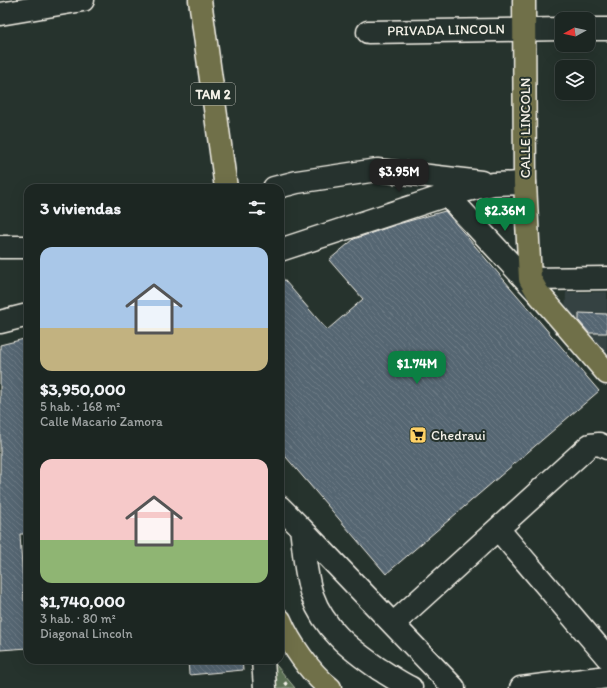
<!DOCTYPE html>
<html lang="es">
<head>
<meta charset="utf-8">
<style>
	:root { --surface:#1c2622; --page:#29322f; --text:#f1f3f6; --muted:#a0a5a5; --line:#3a4340; --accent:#0b8043 }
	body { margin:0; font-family:Itim,sans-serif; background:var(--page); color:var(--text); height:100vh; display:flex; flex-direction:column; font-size:15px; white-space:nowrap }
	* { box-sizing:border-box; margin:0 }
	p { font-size:13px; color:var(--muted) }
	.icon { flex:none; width:22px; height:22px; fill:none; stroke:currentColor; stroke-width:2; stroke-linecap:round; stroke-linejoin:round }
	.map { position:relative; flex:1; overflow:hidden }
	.sheet { position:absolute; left:24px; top:184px; width:260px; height:480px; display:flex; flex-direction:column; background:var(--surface); border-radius:12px; box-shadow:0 4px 16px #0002,0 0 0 1px var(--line) }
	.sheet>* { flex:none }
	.needle { width:26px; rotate:262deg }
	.tools { position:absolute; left:555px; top:12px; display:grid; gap:8px }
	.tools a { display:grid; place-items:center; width:40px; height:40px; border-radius:8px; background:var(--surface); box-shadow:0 4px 16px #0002,0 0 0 1px var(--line); font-size:20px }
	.price { position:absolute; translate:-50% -34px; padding:0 9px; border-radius:8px; background:var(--accent); color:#fff; font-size:13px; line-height:26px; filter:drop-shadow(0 1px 2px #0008) }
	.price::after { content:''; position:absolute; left:50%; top:24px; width:12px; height:9px; margin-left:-6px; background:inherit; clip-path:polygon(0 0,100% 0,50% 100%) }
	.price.current { background:#222; color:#fff }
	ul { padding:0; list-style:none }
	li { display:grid; align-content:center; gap:8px; height:212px; padding:0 16px }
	li span { display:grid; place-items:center; height:124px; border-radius:12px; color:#555 }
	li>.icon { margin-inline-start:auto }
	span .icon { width:72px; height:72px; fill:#fffc; stroke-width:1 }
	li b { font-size:17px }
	h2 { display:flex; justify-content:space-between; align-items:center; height:48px; padding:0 16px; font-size:17px }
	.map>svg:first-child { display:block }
	.built { fill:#344242 }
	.park { fill:url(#park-crowns); stroke:#a8b19e }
	.building { fill:url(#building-back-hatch); stroke:#f4f1e8 }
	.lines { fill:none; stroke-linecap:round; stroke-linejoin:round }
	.minor-casing { stroke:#f4f1e8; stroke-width:25 }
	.major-casing { stroke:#f4f1e8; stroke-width:25 }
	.path { stroke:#f4f1e8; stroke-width:2.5; stroke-dasharray:4 3; stroke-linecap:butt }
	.minor { stroke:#26332d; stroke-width:22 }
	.major { stroke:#70704a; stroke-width:22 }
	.labels { text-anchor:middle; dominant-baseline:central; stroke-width:4; stroke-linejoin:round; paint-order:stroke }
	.shield { fill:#26332d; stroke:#b6b8b0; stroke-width:1 }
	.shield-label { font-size:13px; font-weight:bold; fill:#f4f1e8 }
	.street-label { font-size:14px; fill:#f4f1e8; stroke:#26332d }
	.poi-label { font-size:14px; fill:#f4f1e8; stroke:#26332d; text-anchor:start }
</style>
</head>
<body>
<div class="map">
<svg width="607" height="688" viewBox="0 0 607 688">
	<defs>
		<pattern id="park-crowns" width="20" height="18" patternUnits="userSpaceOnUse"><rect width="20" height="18" fill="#5b7154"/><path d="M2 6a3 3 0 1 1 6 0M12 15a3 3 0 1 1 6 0" fill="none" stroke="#73866d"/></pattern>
		<pattern id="building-back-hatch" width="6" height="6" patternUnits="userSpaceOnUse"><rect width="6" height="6" fill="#556672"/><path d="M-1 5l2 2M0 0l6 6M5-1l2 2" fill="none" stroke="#6e7c86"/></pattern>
	</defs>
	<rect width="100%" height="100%" fill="#26332d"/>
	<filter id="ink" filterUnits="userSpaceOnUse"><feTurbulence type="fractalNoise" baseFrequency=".025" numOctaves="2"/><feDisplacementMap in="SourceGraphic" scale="8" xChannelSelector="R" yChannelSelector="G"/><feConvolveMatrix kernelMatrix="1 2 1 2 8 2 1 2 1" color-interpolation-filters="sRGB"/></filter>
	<g filter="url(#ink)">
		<path class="built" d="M566,292h41v74l-42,-49z"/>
		<path class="park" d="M272,660l23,28h-26z"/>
		<path class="building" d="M445,211l154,180 -213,183 -106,-124v-175l47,55 36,-31 -34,-39 25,-21 44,-15z
			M579,313l28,1v19h-18l-10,-12z
			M28,338v196h-8l4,67h4v47l-28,2v-305z
			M188,660h54l1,10 -54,5z"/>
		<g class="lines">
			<g class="minor-casing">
				<path id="minor" d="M0,14l83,-14
					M588,29h19
					M368,32l194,-3
					M274,188l23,-6 80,-12 104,12
					M447,195l91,98
					M0,247h28
					M280,250l167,-55 46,-11 32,-1
					M530,279l77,-1
					M0,322l28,-7
					M280,507l21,21 153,160
					M301,528c3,22 4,46 11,67 12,34 38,54 67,74 10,6 21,14 32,19
					M498,529l109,128
					M393,624l197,-179 9,-1 8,4
					M263,660l2,28
					M521,688l86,-11"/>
			</g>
			<g class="major-casing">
				<path id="major" d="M200,0l26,188
					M524,0l1,183 5,96 8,14 69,80
					M280,620c9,22 31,54 50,68"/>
			</g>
			<path class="path" d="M285,682l4,6"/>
			<use href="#minor" class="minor"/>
			<use href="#major" class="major"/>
		</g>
	</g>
	<defs>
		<g id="supermarket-square" transform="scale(0.9)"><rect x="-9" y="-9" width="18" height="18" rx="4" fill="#ffd166" stroke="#26332d"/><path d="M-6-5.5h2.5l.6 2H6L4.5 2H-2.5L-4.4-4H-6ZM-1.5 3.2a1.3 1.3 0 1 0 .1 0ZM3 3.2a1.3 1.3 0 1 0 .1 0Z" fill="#111"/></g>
	</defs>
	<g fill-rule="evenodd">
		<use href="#supermarket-square" x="418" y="435"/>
	</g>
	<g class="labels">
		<rect class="shield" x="191" y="83" width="44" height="22" rx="3"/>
		<g class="shield-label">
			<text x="213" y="94">TAM 2</text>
		</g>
		<g class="street-label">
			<text transform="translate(446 30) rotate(-1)">PRIVADA LINCOLN</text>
			<text transform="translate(525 128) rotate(-90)">CALLE LINCOLN</text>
		</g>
		<g class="poi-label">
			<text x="431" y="435">Chedraui</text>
		</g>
	</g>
</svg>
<div class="tools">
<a><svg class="needle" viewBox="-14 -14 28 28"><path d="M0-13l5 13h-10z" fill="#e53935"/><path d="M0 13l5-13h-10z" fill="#a0a5a5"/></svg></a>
<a><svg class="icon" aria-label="layers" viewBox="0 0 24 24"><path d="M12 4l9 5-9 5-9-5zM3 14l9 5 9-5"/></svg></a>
</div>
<b class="price current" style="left:399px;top:193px">$3.95M</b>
<b class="price" style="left:505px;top:232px">$2.36M</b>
<b class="price" style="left:417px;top:385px">$1.74M</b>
<section class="sheet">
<h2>3 viviendas<svg class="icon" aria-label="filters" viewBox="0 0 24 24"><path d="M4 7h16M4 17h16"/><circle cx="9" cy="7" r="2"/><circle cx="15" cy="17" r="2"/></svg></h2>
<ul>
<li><span style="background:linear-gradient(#a9c7e8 65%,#c2b280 0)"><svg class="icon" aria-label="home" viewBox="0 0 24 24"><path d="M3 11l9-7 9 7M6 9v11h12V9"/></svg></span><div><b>$3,950,000</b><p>5 hab. · 168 m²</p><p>Calle Macario Zamora</p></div></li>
<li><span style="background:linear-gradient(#f6c9c9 65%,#8fb573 0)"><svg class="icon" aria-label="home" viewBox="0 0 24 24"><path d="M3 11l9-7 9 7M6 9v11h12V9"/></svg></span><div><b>$1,740,000</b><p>3 hab. · 80 m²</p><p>Diagonal Lincoln</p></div></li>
</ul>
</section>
</div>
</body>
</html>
